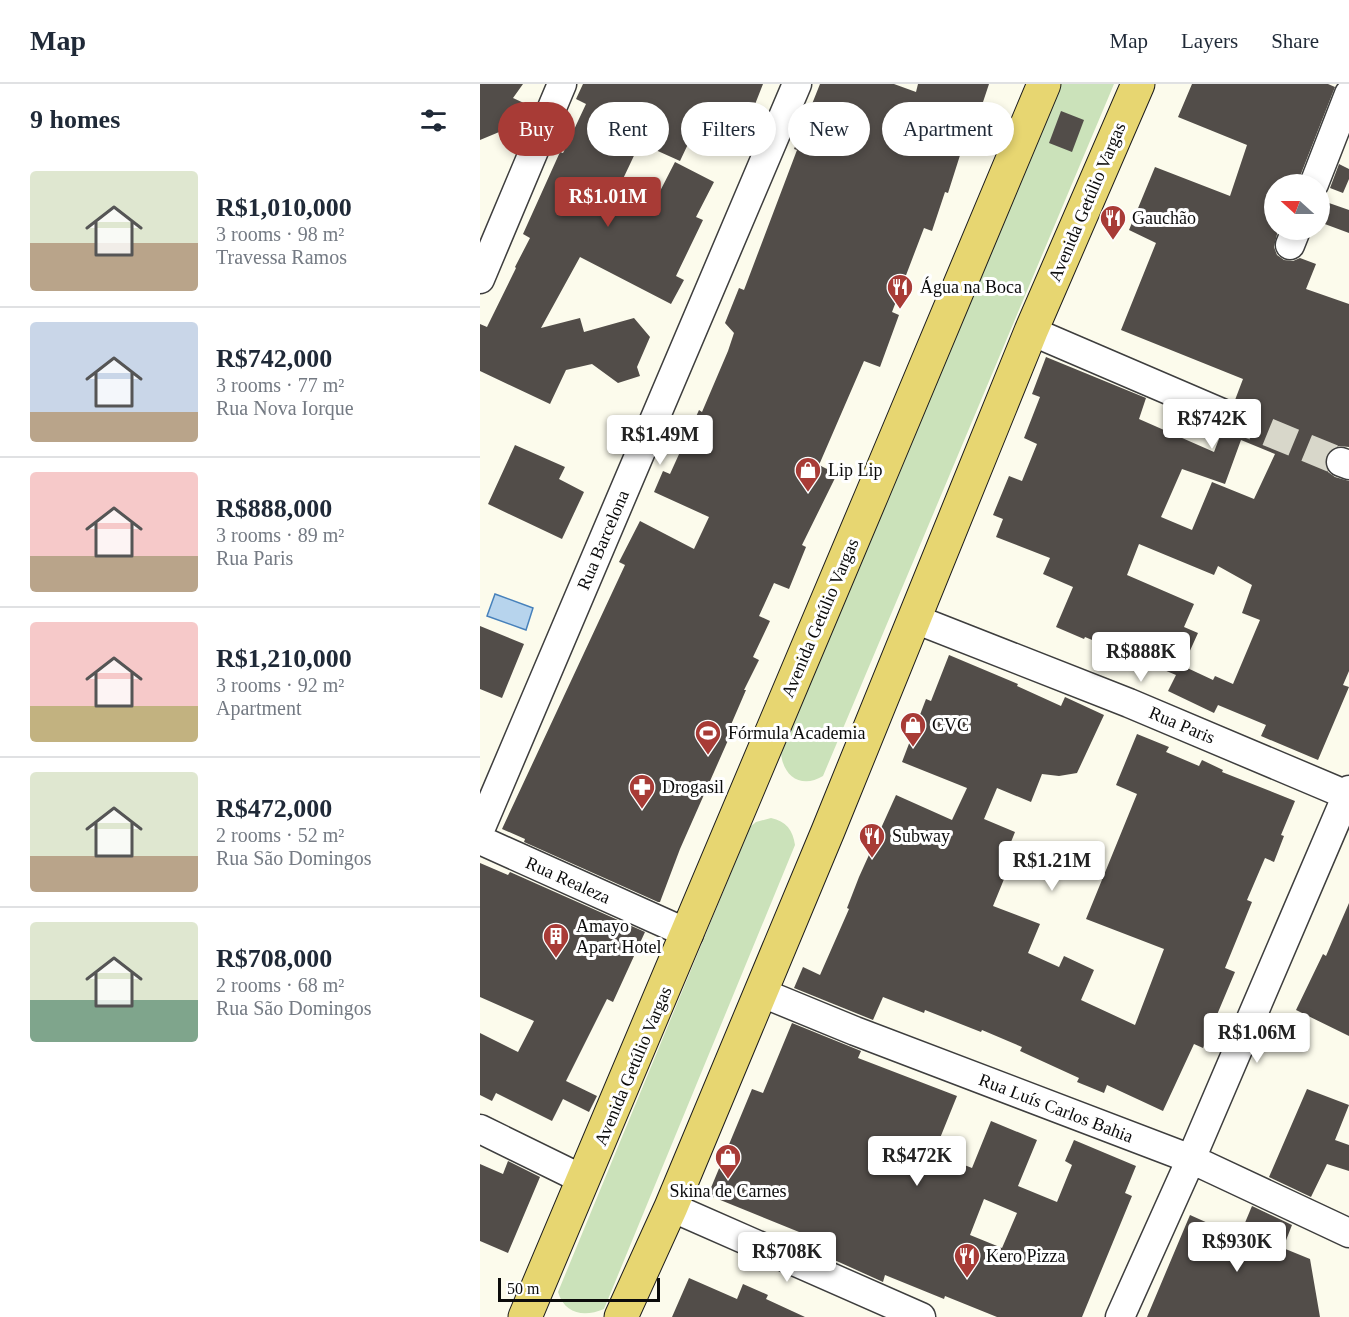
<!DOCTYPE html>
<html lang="en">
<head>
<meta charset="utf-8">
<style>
	:root { --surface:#fff; --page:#f6f6f7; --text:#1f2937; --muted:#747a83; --line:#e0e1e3; --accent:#a83b36 }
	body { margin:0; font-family:Georgia,serif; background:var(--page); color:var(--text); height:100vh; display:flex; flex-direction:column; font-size:22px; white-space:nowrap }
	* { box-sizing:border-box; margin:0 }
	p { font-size:20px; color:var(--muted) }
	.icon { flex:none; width:33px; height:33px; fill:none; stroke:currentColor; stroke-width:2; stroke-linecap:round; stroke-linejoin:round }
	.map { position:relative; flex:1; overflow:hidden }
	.side { display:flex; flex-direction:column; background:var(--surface); width:480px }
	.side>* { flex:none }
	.guide { position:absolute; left:18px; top:18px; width:570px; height:54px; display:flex; gap:12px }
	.needle { width:39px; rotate:291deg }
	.controls { position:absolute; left:784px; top:90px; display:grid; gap:12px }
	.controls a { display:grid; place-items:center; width:66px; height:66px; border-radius:50%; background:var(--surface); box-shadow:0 3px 9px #0003; font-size:30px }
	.scale { position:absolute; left:18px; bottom:15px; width:162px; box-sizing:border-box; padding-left:6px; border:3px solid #0b0b0b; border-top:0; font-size:16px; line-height:21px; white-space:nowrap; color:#0b0b0b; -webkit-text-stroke:4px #fff; paint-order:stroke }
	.price { position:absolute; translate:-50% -51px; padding:0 14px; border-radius:6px; background:#fff; color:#222; font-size:20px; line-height:39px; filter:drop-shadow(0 2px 3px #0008) }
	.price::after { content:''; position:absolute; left:50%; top:36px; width:18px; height:14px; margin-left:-9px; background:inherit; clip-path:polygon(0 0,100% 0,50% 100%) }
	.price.current { background:var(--accent); color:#fff }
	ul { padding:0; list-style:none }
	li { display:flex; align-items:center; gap:18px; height:150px; padding:0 30px }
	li+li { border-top:2px solid var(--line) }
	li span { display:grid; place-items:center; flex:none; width:168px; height:120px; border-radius:6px; color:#555 }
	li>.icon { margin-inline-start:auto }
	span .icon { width:72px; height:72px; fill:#fffc; stroke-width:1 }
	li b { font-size:26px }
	h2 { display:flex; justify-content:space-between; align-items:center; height:72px; padding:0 30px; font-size:26px }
	.tag { padding:0 21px; border-radius:27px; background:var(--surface); box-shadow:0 3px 9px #0003; font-size:21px; line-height:54px }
	.tag.current { background:var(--accent); color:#fff }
	header { display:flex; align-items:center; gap:36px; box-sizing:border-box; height:84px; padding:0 30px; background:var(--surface); border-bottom:2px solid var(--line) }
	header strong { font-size:28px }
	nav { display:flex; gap:33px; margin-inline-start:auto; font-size:21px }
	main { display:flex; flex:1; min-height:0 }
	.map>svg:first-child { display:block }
	.green { fill:#cbe2ba }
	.water { fill:#b7d4ed; stroke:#4781bb; stroke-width:1.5 }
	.building { fill:#524d49; fill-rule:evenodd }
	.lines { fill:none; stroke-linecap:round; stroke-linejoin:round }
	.minor-tunnel { stroke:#d8d7ca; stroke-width:28; stroke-dasharray:28 14; stroke-linecap:butt }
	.minor-casing { stroke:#3e3e3e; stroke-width:31 }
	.major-casing { stroke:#1c1c1c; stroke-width:35 }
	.minor { stroke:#fff; stroke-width:28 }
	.major { stroke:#e7d671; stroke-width:33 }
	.labels { text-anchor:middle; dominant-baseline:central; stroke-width:6; stroke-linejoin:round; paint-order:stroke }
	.street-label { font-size:18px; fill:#0b0b0b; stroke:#fff }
	.poi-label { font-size:18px; fill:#0b0b0b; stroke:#fff; text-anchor:start }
</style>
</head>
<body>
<header>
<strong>Map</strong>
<nav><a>Map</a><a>Layers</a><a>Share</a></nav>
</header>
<main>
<section class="side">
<h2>9 homes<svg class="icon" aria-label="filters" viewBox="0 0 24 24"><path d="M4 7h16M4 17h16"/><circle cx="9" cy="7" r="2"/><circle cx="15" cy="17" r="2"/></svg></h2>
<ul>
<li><span style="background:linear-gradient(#dfe7d0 60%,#b9a48a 0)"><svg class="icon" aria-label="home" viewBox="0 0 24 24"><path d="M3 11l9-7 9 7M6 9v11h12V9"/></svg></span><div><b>R$1,010,000</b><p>3 rooms · 98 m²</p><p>Travessa Ramos</p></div></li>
<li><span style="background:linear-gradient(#c9d6e8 75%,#b9a48a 0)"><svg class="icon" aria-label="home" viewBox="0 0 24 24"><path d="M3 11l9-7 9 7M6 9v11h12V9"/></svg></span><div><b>R$742,000</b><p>3 rooms · 77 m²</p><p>Rua Nova Iorque</p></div></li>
<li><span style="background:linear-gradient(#f6c9c9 70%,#b9a48a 0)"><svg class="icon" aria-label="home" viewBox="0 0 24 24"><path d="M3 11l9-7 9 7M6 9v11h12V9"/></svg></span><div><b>R$888,000</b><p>3 rooms · 89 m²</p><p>Rua Paris</p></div></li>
<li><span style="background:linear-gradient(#f6c9c9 70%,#c2b280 0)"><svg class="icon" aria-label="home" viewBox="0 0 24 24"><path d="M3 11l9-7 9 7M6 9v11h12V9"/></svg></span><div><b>R$1,210,000</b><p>3 rooms · 92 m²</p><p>Apartment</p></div></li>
<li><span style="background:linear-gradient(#dfe7d0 70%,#b9a48a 0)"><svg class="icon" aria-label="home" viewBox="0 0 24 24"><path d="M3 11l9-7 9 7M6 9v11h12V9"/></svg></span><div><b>R$472,000</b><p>2 rooms · 52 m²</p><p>Rua São Domingos</p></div></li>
<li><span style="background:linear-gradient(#dfe7d0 65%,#7fa58c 0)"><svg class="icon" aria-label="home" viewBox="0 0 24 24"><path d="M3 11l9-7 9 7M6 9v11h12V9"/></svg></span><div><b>R$708,000</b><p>2 rooms · 68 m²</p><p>Rua São Domingos</p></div></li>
</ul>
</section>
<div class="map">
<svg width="869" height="1233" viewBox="0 0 869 1233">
	<rect width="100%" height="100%" fill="#fcfbec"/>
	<path class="green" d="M580,0h54l-291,692c-21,13 -40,1 -42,-23z
		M291,734c15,3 22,12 24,27l-191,464c-19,8 -39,6 -46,-17l192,-465 6,-5z"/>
	<path class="water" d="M15,510l38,14 -7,22 -39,-14z"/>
	<path class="building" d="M0,0h43l-10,14 13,6 -10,21 -36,15z
		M103,0h180l-11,28 5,3 -14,29 -45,-21 -18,38 -40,-18 -18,38 35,16 18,-35 39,20 -18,35 7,3 -27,56 8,4 -13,24 -91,-47 -39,71 39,-10 4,14 50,-14 16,19 -13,30 3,9 -22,7 -26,-19 -26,6 -16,34 -70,-33v-47l7,3 29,-59 -1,-1 15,-29 -7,-4 37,-82 3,1 23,-49 -10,-5z
		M340,0h74l22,8 2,-8h71l-21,63 -6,2 -14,44 -3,-1 -13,39 -8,-3 -32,84 7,3 -19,52 -16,-6 -45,104 18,9 -35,71 4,2 -17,42 -15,-6 -15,33 11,5 -17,36 6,3 -15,30h2l-16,37 3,2 -53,120 -20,53h-2l-134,-60 1,-3 -23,-10 123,-264 -6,-3 21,-41 54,28 15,-32 -55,-25 9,-21 7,3 29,-64 3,2 26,-61 6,-18 -9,-10 14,-35 5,2 53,-140 -3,-1z
		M712,0h136l7,3 -38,97h-22v46h3l-4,17 3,8 7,5 9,1 7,-3 16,6 -10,25 43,15v143l-10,-1 -8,3 -5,7 -1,8 3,8 7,5 14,4v190l-6,14 6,2 -31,73 -57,-24 5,-11 -48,-20 -4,8 -46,-22 8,-16 -91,-38 -1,2 -28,-12 17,-40 -30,-13 7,-16 -54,-21 7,-18 -10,-4 16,-39 13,5 15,-37 -13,-6 16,-41 -8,-3 14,-37 100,41 -7,21 75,33 8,-21 8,1 8,-2 6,-8 1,-9 -2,-6 -8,-7 8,-21 -122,-49 35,-87 -27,-13 26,-63 75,29 17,-51 -69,-28zM761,356l34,14 -21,45 -42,-17 -20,48 -31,-13 21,-48 43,15zM659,460l75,31 4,-9 34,19 -10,28 18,7 -27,64 -18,-8 -2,4 -30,-14 15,-33 -14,-6 10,-23 -67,-29z
		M581,27l23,9 -12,32 -23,-9z
		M859,80l10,5v10l-6,14 -13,-5z
		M849,119l20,7v23l-27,-10z
		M35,361l50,22 -6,12 25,13 -22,47 -74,-35z
		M0,542l44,18 -22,54 -22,-9z
		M469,571l69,29 -1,2 44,20 4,-9 39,18 -27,58 -18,3 -17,-2 -11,28 -34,-14 -13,31 31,13 -4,10 7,3 -25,61 47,18 -12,29 31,14 5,-11 30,14 -13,30 54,25 29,-76 -78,-30 51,-125 -21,-9 21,-51 32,13 -3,5 33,14 3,-6 21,10 -1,2 73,29 -14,34 3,1 -10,26 -9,-4 -18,42 5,2 -27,66 10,4 -32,76 -9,-4 -31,67 -56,-26 -3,8 -27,-11 2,-4 -59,-27 2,-4 -40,-17 -1,2 -56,-22 -1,3 -41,-16 -10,23 -79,-32 9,-21 17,8 29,-66 -2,-1 12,-31 37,-82 56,25 15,-32 -65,-26 24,-63 5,2z
		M0,779l28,12 2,-3 135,60 -32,70 -6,-3 -41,82 31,15 -8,16 -26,-13 -11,22 -56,-28 -4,8 -12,-6v-62l38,19 16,-31 -54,-24z
		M869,819v133l-53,-26 27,-56 3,2z
		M312,939l69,28 -3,7 99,38 -23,57 38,15 19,-47 46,19 -19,46 39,16 15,-37 -7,-4 9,-21 62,26 -11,27 7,3 -50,121h-85l-52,-21 -1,3 -59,-24 -2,7 -84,-38 5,-10 -96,-39 44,-106 11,4zM504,1115l33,14 -15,35 -32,-13z
		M827,1005l42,16 -14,35 14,5v26l-22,-7 -16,33 -42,-20z
		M28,1077l32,16 -32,76 -28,-12v-77l23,10z
		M772,1122l40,19 -9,23 27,11 10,58h-173l43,-102 49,22z
		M209,1194l48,21 6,-15 25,11 -2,4 39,18h-133z"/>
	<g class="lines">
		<path class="minor-tunnel" d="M749,332l112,46"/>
		<g class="minor-casing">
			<path id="minor" d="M834,100l35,-90
				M810,161l6,-15
				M0,195l82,-195
				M551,247l198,85
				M861,378l8,3
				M435,535l214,84 218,92
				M0,746l317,-746
				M0,756l209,94
				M280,908l95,39 336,128 158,74
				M0,1045l104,51
				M191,1123l250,110
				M640,1233l71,-158 158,-369"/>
		</g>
		<g class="major-casing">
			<path id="major" d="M45,1233c176,-410 346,-822 519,-1233
				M141,1233l50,-110 157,-376 203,-500 107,-247"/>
		</g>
		<use href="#minor" class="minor"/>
		<use href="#major" class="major"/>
	</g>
	<defs>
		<g id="restaurant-pin" transform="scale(1.35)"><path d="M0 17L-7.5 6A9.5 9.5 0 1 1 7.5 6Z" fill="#a83b36" stroke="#fff"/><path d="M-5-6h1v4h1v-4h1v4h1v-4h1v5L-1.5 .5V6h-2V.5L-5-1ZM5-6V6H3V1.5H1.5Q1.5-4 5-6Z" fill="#fff"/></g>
		<g id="shop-pin" transform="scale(1.35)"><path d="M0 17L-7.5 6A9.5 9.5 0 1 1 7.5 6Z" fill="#a83b36" stroke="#fff"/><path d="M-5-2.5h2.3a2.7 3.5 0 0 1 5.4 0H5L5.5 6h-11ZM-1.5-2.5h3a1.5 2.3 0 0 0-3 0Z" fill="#fff"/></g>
		<g id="stadium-pin" transform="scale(1.35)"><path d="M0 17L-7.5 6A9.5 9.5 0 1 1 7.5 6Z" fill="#a83b36" stroke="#fff"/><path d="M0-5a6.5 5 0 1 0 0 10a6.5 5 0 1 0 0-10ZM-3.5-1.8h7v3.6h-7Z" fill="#fff"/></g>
		<g id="pharmacy-pin" transform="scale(1.35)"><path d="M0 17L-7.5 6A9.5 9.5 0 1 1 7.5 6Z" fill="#a83b36" stroke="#fff"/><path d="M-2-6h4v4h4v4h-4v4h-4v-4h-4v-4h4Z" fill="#fff"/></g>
		<g id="building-pin" transform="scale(1.35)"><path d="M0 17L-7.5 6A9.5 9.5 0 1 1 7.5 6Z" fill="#a83b36" stroke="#fff"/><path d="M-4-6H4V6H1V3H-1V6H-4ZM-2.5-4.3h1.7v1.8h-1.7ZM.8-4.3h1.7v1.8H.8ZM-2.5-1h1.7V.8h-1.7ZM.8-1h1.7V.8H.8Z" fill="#fff"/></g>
	</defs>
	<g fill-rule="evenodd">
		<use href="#restaurant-pin" x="633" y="134"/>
		<use href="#restaurant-pin" x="420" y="203"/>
		<use href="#shop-pin" x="328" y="386"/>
		<use href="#shop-pin" x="433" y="641"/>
		<use href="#stadium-pin" x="228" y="649"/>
		<use href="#pharmacy-pin" x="162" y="703"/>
		<use href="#restaurant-pin" x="392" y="752"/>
		<use href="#building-pin" x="76" y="852"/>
		<use href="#shop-pin" x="248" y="1073"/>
		<use href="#restaurant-pin" x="487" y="1172"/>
	</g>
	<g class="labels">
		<g class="street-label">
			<text transform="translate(607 118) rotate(-67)">Avenida Getúlio Vargas</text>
			<text transform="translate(123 456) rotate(-67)">Rua Barcelona</text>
			<text transform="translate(340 534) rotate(-67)">Avenida Getúlio Vargas</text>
			<text transform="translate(702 641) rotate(23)">Rua Paris</text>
			<text transform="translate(88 796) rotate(24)">Rua Realeza</text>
			<text transform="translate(153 982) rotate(-67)">Avenida Getúlio Vargas</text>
			<text transform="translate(576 1024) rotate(21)">Rua Luís Carlos Bahia</text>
		</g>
		<g class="poi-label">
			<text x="652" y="134">Gauchão</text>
			<text x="440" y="203">Água na Boca</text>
			<text x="348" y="386">Lip Lip</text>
			<text x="452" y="641">CVC</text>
			<text x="248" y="649">Fórmula Academia</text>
			<text x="182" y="703">Drogasil</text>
			<text x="412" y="752">Subway</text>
			<text x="96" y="842">Amayo<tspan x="96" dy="21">Apart Hotel</tspan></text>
			<text x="248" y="1107" text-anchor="middle">Skina de Carnes</text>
			<text x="506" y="1172">Kero Pizza</text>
		</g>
	</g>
</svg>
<div class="controls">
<a><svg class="needle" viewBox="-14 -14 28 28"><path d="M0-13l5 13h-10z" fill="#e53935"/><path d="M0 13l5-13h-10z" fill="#747a83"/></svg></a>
</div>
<div class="scale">50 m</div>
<b class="price current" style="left:128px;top:144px">R$1.01M</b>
<b class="price" style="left:732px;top:366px">R$742K</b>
<b class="price" style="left:180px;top:382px">R$1.49M</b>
<b class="price" style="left:661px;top:599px">R$888K</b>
<b class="price" style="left:572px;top:808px">R$1.21M</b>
<b class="price" style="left:777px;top:980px">R$1.06M</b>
<b class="price" style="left:437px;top:1103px">R$472K</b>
<b class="price" style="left:757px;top:1189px">R$930K</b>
<b class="price" style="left:307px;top:1199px">R$708K</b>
<div class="guide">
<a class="tag current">Buy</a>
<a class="tag">Rent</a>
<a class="tag">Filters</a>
<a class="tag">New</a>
<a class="tag">Apartment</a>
</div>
</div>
</main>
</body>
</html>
